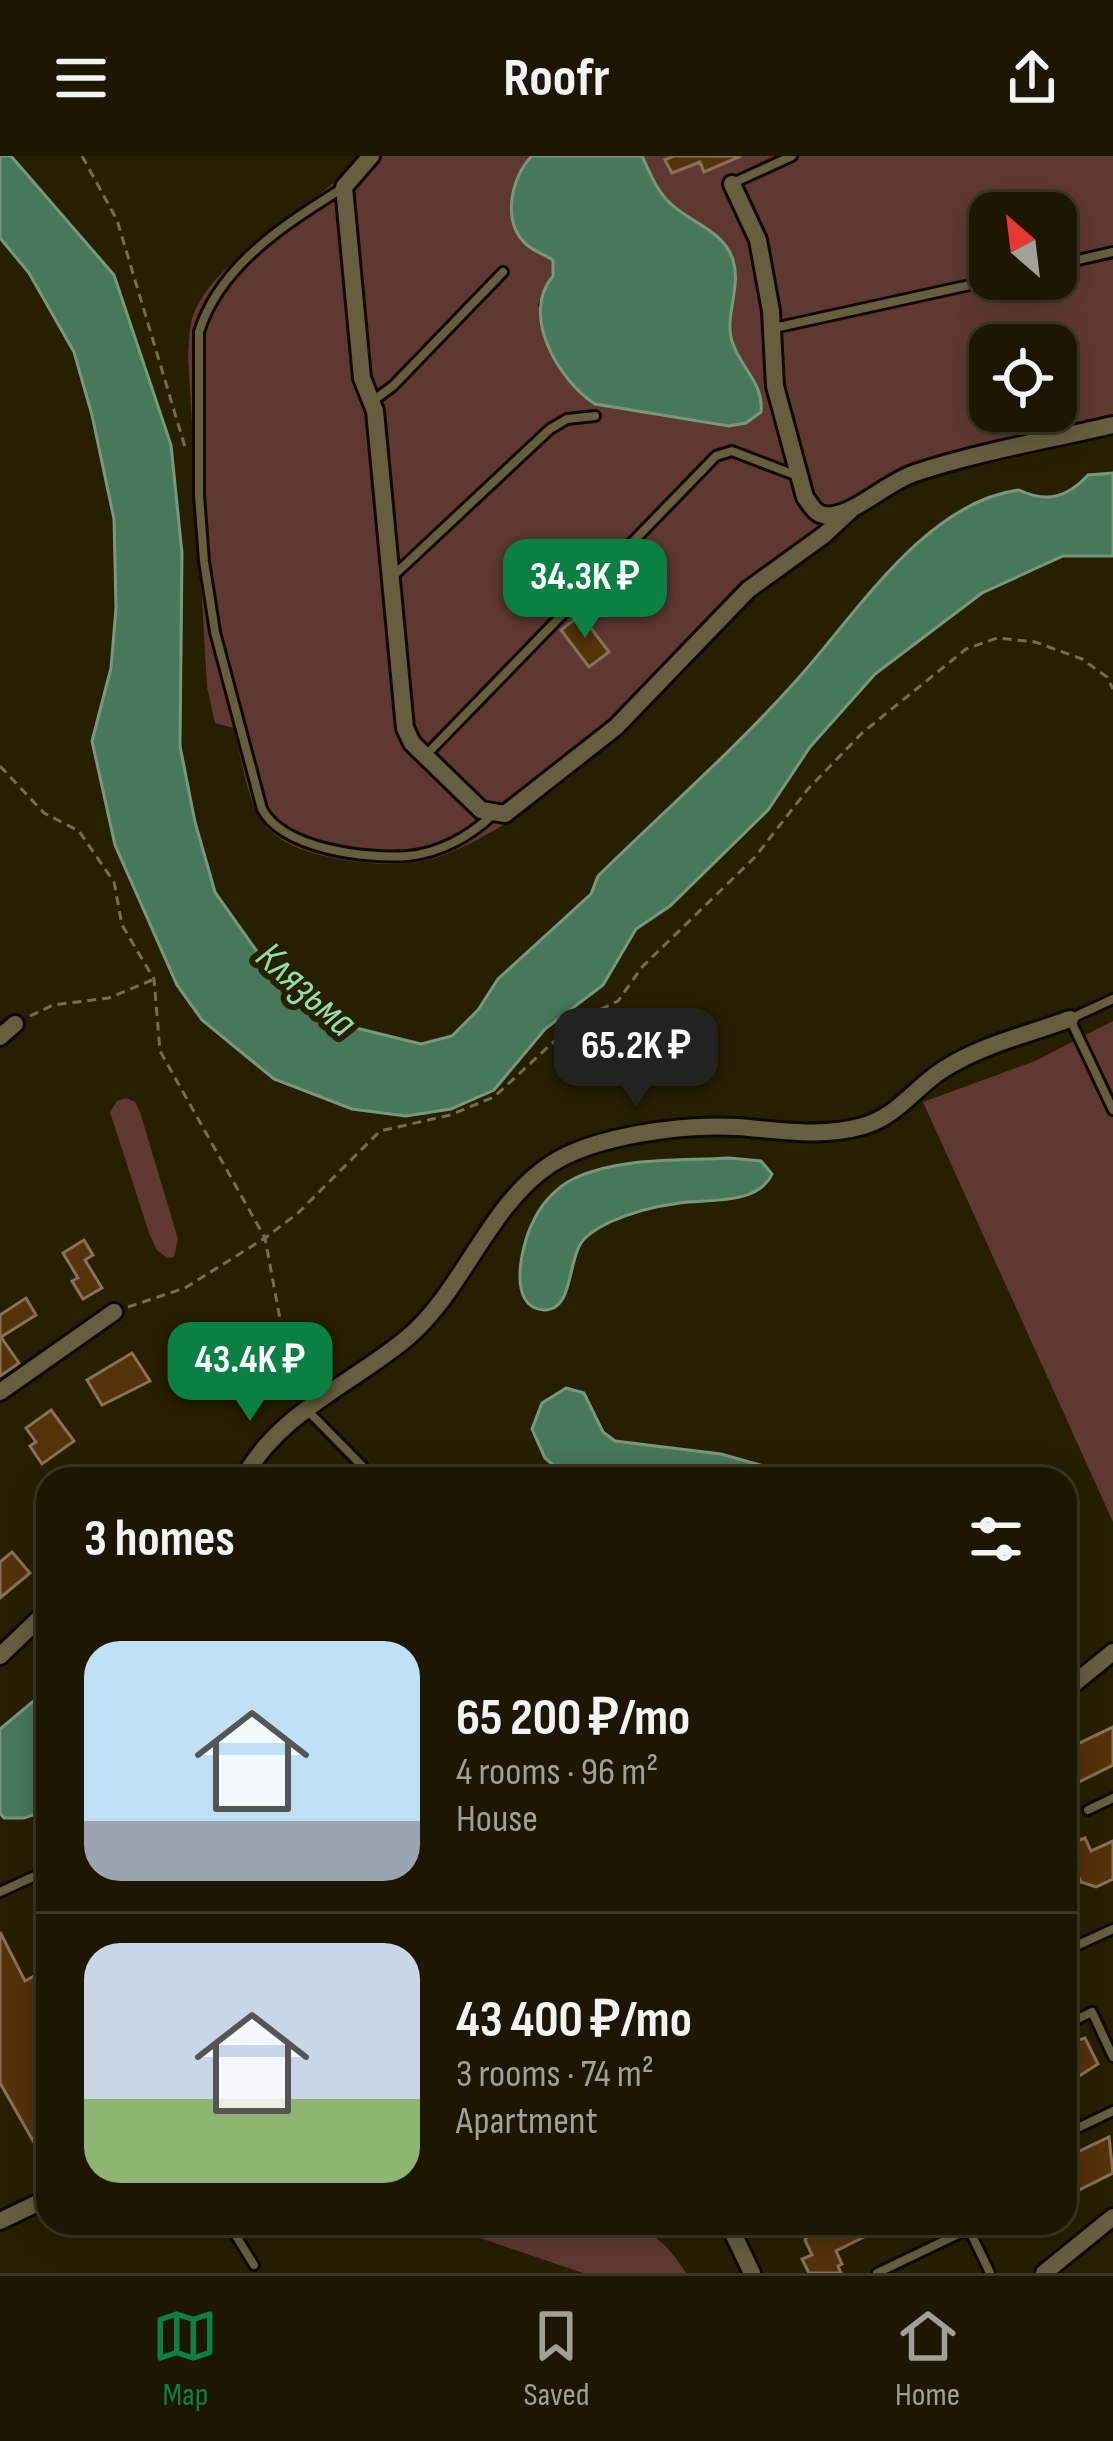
<!DOCTYPE html>
<html lang="en">
<head>
<meta charset="utf-8">
<style>
	:root { --surface:#1d1701; --page:#2a2410; --text:#f1f3f6; --muted:#a09f99; --line:#3b3623; --accent:#0b8043 }
	body { margin:0; font-family:"Sofia Sans Condensed",sans-serif; background:var(--page); color:var(--text); height:100vh; display:flex; flex-direction:column; font-size:45px; white-space:nowrap }
	* { box-sizing:border-box; margin:0 }
	p { font-size:39px; color:var(--muted) }
	.icon { flex:none; width:66px; height:66px; fill:none; stroke:currentColor; stroke-width:2; stroke-linecap:round; stroke-linejoin:round }
	.map { position:relative; flex:1; overflow:hidden }
	.panel { position:absolute; left:36px; top:1311px; width:1041px; height:768px; display:flex; flex-direction:column; background:var(--surface); border-radius:36px; box-shadow:0 6px 30px #0003,0 0 0 3px var(--line) }
	.panel>* { flex:none }
	.needle { width:78px; rotate:332deg }
	.fabs { position:absolute; left:969px; top:36px; display:grid; gap:24px }
	.fabs a { display:grid; place-items:center; width:108px; height:108px; border-radius:24px; background:var(--surface); box-shadow:0 6px 30px #0003,0 0 0 3px var(--line); font-size:60px }
	.price { position:absolute; translate:-50% -102px; padding:0 27px; border-radius:24px; background:var(--accent); color:#fff; font-size:39px; line-height:78px; filter:drop-shadow(0 3px 6px #0008) }
	.price::after { content:''; position:absolute; left:50%; top:72px; width:36px; height:27px; margin-left:-18px; background:inherit; clip-path:polygon(0 0,100% 0,50% 100%) }
	.price.active { background:#222; color:#fff }
	ul { padding:0; list-style:none }
	li { display:flex; align-items:center; gap:36px; height:300px; padding:0 48px }
	li+li { border-top:3px solid var(--line) }
	li span { display:grid; place-items:center; flex:none; width:336px; height:240px; border-radius:36px; color:#555 }
	li>.icon { margin-inline-start:auto }
	span .icon { width:144px; height:144px; fill:#fffc; stroke-width:1 }
	li b { font-size:51px }
	h2 { display:flex; justify-content:space-between; align-items:center; height:144px; padding:0 48px; font-size:51px }
	header { display:flex; justify-content:space-between; align-items:center; height:156px; padding:0 48px; background:var(--surface); font-size:54px; font-weight:700 }
	.tabs { display:flex; justify-content:space-around; align-items:center; height:168px; border-top:3px solid var(--line); background:var(--surface); font-size:33px; color:var(--muted) }
	.tabs a { display:grid; justify-items:center; gap:6px }
	.tabs .active { color:var(--accent) }
	.map>svg:first-child { display:block }
	.green { fill:#5f3931; fill-rule:evenodd }
	.water { fill:#477859; stroke:#78987e; stroke-width:3 }
	.building { fill:#54320a; stroke:#8a7058; stroke-width:3 }
	.lines { fill:none; stroke-linecap:round; stroke-linejoin:round }
	.lane-casing { stroke:#0f0900; stroke-width:14 }
	.street-casing { stroke:#0f0900; stroke-width:22 }
	.path { stroke:#746d54; stroke-width:3; stroke-dasharray:9 6; stroke-linecap:butt }
	.lane { stroke:#675e3f; stroke-width:8 }
	.street { stroke:#675e3f; stroke-width:16 }
	.labels { text-anchor:middle; dominant-baseline:central; stroke-width:12; stroke-linejoin:round; paint-order:stroke }
	.water-label { font-size:42px; font-style:italic; fill:#91ddac; stroke:#271f01 }
</style>
</head>
<body>
<header><svg class="icon" aria-label="menu" viewBox="0 0 24 24"><path d="M4 6h16M4 12h16M4 18h16"/></svg>Roofr<svg class="icon" aria-label="share" viewBox="0 0 24 24"><path d="M12 15V3M7 8l5-5 5 5M5 13v7h14v-7"/></svg></header>
<div class="map">
<svg width="1113" height="2117" viewBox="0 0 1113 2117">
	<rect width="100%" height="100%" fill="#271f01"/>
	<path class="green" d="M362,0h170l-5,4 -2,84 28,16 2,6 -17,38 5,26 22,45 177,-12c-25,-48 4,-66 -9,-102 -9,-27 -42,-39 -62,-56 -14,-13 -21,-32 -29,-49h471v280l-187,42 -29,11c-54,37 -111,77 -159,123 -18,16 -32,37 -49,55 -60,63 -164,158 -245,188 -32,12 -67,10 -100,5 -94,-16 -91,-49 -110,-132l-19,-5 -8,-36 -19,-331c1,-12 1,-26 4,-37 19,-62 127,-113 170,-163zM990,57h66v66h-66zM990,189h66v66h-66z
		M1113,865v501l-190,-420 112,-41z
		M126,942l9,4 5,10 38,127 -4,18 -7,1 -10,-8 -8,-17 -39,-121 7,-11z
		M436,2067h191c28,10 43,24 59,50h-103z"/>
	<path class="water" d="M0,0h11l103,119 57,170 11,108 -2,193 15,76 20,70 65,92 48,37 93,23 31,-8 26,-26 20,-31 93,-85 7,-18c65,-64 135,-125 196,-193 59,-64 130,-181 225,-193 28,13 48,8 69,-15l25,-2v83h-50l-81,37 -107,81 -65,73 -42,63 -98,96 -34,23 -33,56 -58,44 -51,61 -43,19 -45,7 -54,-7 -78,-30 -72,-59 -25,-35 -62,-140 -23,-104 19,-73 5,-60 -2,-89 -22,-104 -18,-63 -45,-79 -29,-35z
		M532,0h110c8,17 15,36 29,48 20,19 53,27 62,56 9,28 -10,57 0,84 9,25 31,40 28,68l-15,11 -17,3 -134,-22c-37,-24 -75,-90 -42,-128v-16c-8,-5 -19,-9 -26,-15 -26,-23 -16,-68 5,-89z
		M729,1002l32,3 11,13c-14,31 -63,25 -92,29 -23,3 -48,9 -70,19 -10,5 -23,12 -29,21 -13,18 -8,68 -37,67 -38,-2 -22,-66 -12,-86 8,-19 24,-37 43,-46 45,-21 105,-17 154,-20z
		M566,1232l18,5 19,39 12,9 106,13 89,25h-241l-24,-21 -13,-29 10,-26z
		M48,1533v121l-24,8h-20l-4,-5v-84z"/>
	<path class="building" d="M674,0h67l-37,16 -4,-10 -28,11 -7,-13z
		M581,459l28,37 -20,15 -28,-37z
		M84,1084l9,15 -8,5 17,28 -19,11 -11,-18 6,-3 -15,-25z
		M26,1142l10,17 -35,22 18,26 -19,13v-61z
		M132,1197l18,28 -48,24 -15,-25z
		M51,1254l23,31 -32,23 -12,-18 6,-4 -10,-14z
		M12,1396l18,21 -30,25v-36z
		M1113,1571v38l-48,24v-39z
		M1065,1653l15,31 5,-2 6,13 22,-10v38l-17,8 -15,-5 -7,-15 -9,5z
		M0,1776l25,49 18,-10 5,11v158l-12,6 -36,-63z
		M1085,1882l13,26 -33,21v-41z
		M1109,1981l4,36 -48,24v-39z
		M814,2067h78l-56,28 6,13 -4,2 3,7h-32l-7,-14 10,-4 -7,-15z"/>
	<g class="lines">
		<g class="lane-casing">
			<path id="lane" d="M733,27l59,-27
				M341,33c-57,36 -121,76 -142,143v163l5,66 11,71 47,177c21,40 104,50 146,47 31,-3 61,-19 83,-40
				M1056,109l57,-13
				M774,172l223,-49
				M374,244l19,-14 110,-114
				M392,421l158,-148 17,-10 28,-3
				M426,599l290,-299 16,-5 63,24
				M1113,843l-43,20 43,91
				M309,1256l66,67
				M1088,1654l25,-12
				M0,1736l48,-22
				M1065,1795l48,-22
				M1065,1869l27,-13 21,45
				M1065,1978l48,-23
				M228,2067l26,42
				M966,2067l24,50
				M877,2117l92,-44"/>
		</g>
		<g class="street-casing">
			<path id="street" d="M371,0l-27,31 18,191 13,33 30,317 7,15 69,67 24,4 111,-87 132,-137 76,-55 27,-25
				M732,28l26,56 13,71 4,75 30,111c8,12 13,21 28,18 26,-4 53,-32 82,-42 63,-21 133,-33 198,-48
				M0,881l15,-13
				M0,1236l114,-80
				M243,1323c35,-66 109,-95 164,-141 57,-48 81,-133 144,-174 45,-29 133,-40 186,-37 41,3 85,11 126,-1 35,-10 52,-39 81,-57 37,-24 85,-35 126,-50
				M0,1500l48,-46
				M1065,1535l48,-39
				M0,2065l48,-23
				M728,2067l24,50
				M1044,2117l69,-56"/>
		</g>
		<path class="path" d="M82,0l35,64 68,227
			M0,610l44,47 35,18 35,51 8,43 32,54 6,72 105,187 15,81 22,71
			M30,860l23,-11 56,-7 43,-18
			M128,1151l57,-19 80,-50 33,-25 82,-82 70,-16 44,-18 82,-76 42,-20 24,-34 113,-110 53,-68 54,-56 104,-84 31,-11 38,4 47,17 25,18 6,12"/>
		<use href="#lane" class="lane"/>
		<use href="#street" class="street"/>
	</g>
	<g class="labels">
		<g class="water-label">
			<text transform="translate(306 834) rotate(42)">Клязьма</text>
		</g>
	</g>
</svg>
<div class="fabs">
<a><svg class="needle" viewBox="-14 -14 28 28"><path d="M0-13l5 13h-10z" fill="#e53935"/><path d="M0 13l5-13h-10z" fill="#a09f99"/></svg></a>
<a><svg class="icon" aria-label="locate" viewBox="0 0 24 24"><circle cx="12" cy="12" r="6"/><path d="M12 2v4M12 18v4M2 12h4M18 12h4"/></svg></a>
</div>
<b class="price" style="left:585px;top:485px">34.3K ₽</b>
<b class="price active" style="left:636px;top:954px">65.2K ₽</b>
<b class="price" style="left:250px;top:1268px">43.4K ₽</b>
<section class="panel">
<h2>3 homes<svg class="icon" aria-label="filters" viewBox="0 0 24 24"><path d="M4 7h16M4 17h16"/><circle cx="9" cy="7" r="2"/><circle cx="15" cy="17" r="2"/></svg></h2>
<ul>
<li><span style="background:linear-gradient(#bfe0f5 75%,#9aa5b1 0)"><svg class="icon" aria-label="home" viewBox="0 0 24 24"><path d="M3 11l9-7 9 7M6 9v11h12V9"/></svg></span><div><b>65 200 ₽/mo</b><p>4 rooms · 96 m²</p><p>House</p></div></li>
<li><span style="background:linear-gradient(#c9d6e8 65%,#8fb573 0)"><svg class="icon" aria-label="home" viewBox="0 0 24 24"><path d="M3 11l9-7 9 7M6 9v11h12V9"/></svg></span><div><b>43 400 ₽/mo</b><p>3 rooms · 74 m²</p><p>Apartment</p></div></li>
</ul>
</section>
</div>
<nav class="tabs">
<a class="active"><svg class="icon" aria-label="map" viewBox="0 0 24 24"><path d="M3 6l6-2 6 2 6-2v14l-6 2-6-2-6 2zM9 4v14M15 6v14"/></svg>Map</a>
<a><svg class="icon" aria-label="saved" viewBox="0 0 24 24"><path d="M7 4h10v16l-5-4-5 4z"/></svg>Saved</a>
<a><svg class="icon" aria-label="home" viewBox="0 0 24 24"><path d="M3 11l9-7 9 7M6 9v11h12V9"/></svg>Home</a>
</nav>
</body>
</html>
